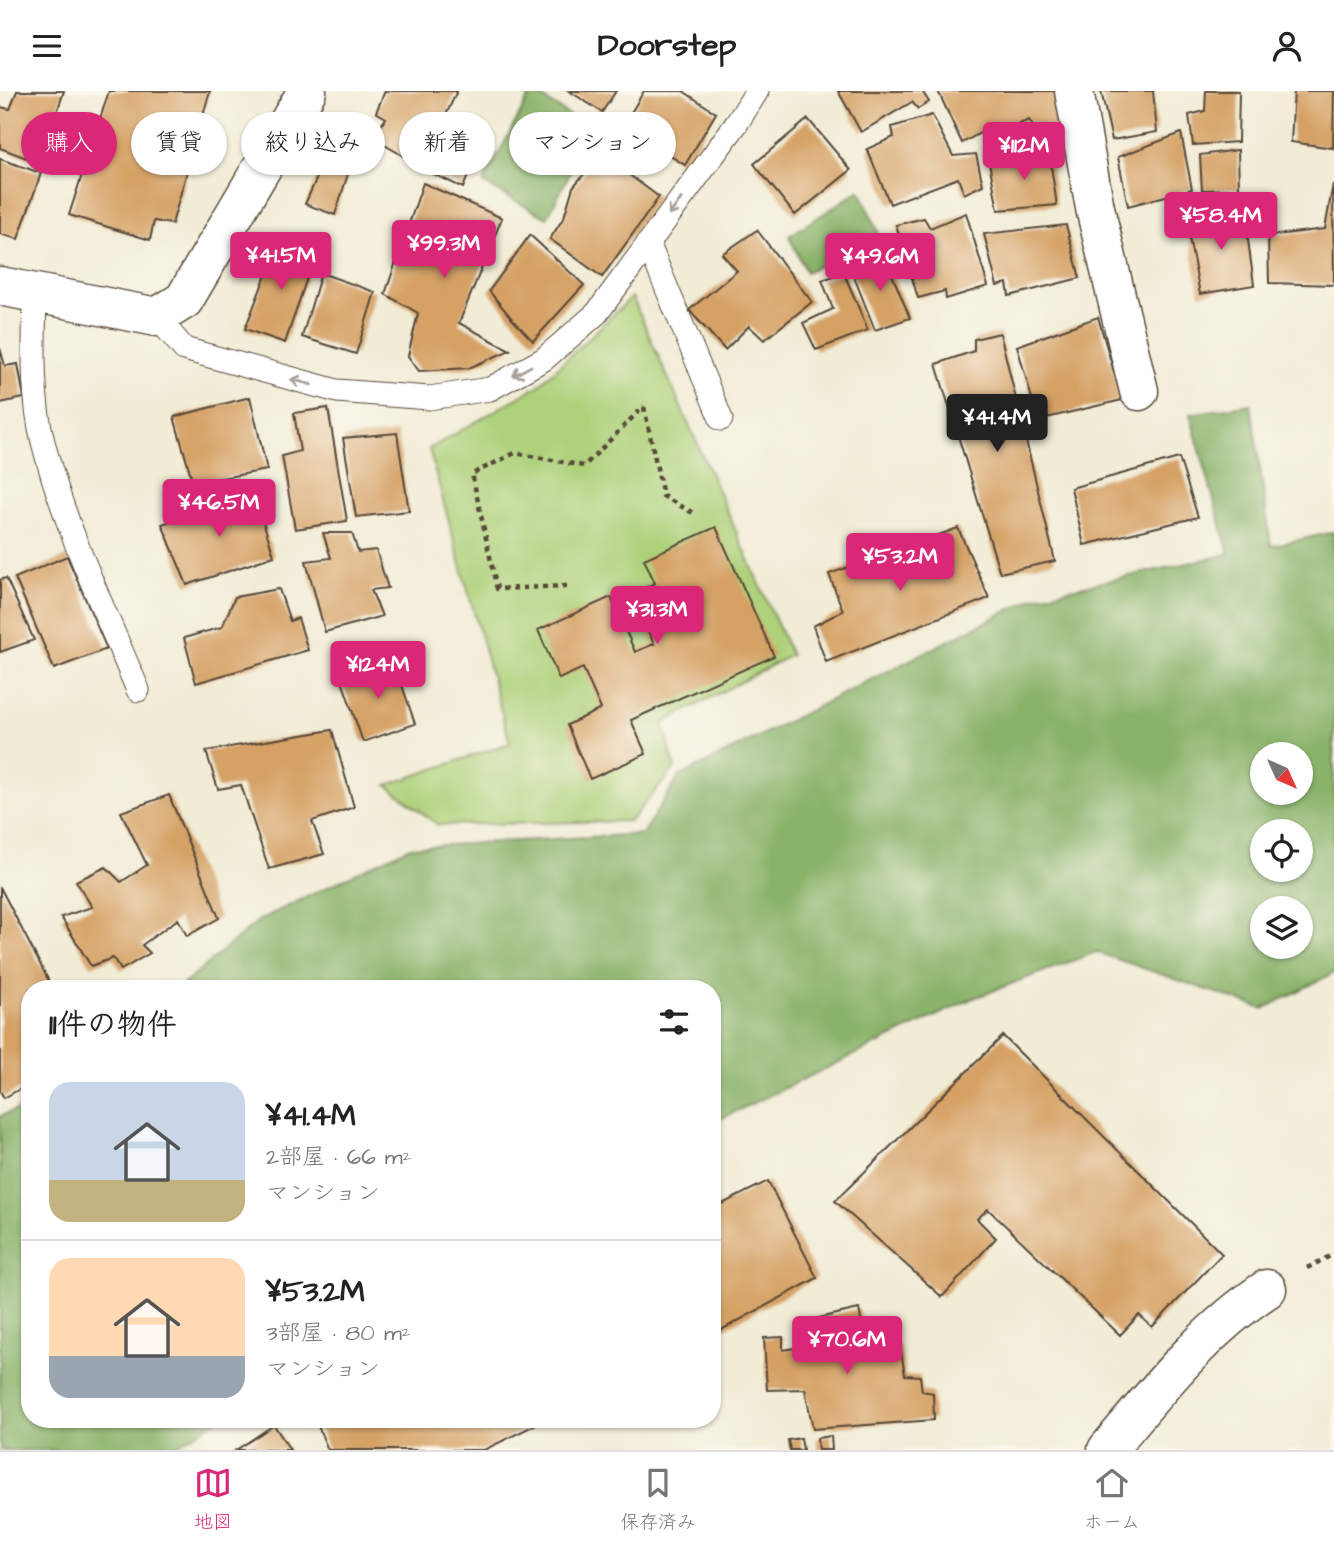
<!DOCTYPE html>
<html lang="ja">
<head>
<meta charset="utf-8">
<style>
	:root { --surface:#fff; --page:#f6f6f6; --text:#222; --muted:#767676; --line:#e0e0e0; --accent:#db2777 }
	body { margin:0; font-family:"Architects Daughter","Klee One",sans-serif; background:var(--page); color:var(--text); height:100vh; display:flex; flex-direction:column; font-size:26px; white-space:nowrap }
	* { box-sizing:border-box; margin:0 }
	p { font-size:23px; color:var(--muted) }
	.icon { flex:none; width:38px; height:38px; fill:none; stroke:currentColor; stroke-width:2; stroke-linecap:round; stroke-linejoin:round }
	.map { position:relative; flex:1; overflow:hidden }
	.panel { position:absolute; left:21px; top:889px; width:700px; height:448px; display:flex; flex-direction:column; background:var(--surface); border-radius:28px; box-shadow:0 2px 5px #0004 }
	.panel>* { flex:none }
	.banner { position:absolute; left:21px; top:21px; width:700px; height:63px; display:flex; gap:14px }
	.needle { width:46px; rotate:135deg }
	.controls { position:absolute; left:1250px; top:651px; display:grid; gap:14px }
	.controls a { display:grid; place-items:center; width:63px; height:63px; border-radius:50%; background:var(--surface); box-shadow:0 2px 5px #0004; font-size:35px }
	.price { position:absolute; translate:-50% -60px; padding:0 16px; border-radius:7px; background:var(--accent); color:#fff; font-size:23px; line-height:46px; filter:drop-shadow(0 2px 4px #0008) }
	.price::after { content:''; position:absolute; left:50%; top:42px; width:21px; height:16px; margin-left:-10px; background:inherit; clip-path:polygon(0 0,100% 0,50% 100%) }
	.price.current { background:#222; color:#fff }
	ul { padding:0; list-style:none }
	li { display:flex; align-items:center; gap:21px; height:175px; padding:0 28px }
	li+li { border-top:2px solid var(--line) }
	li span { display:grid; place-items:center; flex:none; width:196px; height:140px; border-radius:21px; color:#555 }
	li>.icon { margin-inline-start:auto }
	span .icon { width:84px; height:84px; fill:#fffc; stroke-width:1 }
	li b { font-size:30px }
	h2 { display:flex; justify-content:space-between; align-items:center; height:84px; padding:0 28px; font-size:30px }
	.tag { padding:0 24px; border-radius:32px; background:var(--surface); box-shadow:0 2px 5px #0004; font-size:24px; line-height:63px }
	.tag.current { background:var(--accent); color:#fff }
	header { display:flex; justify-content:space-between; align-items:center; height:91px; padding:0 28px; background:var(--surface); font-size:32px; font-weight:700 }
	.menu { display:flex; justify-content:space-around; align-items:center; height:98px; border-top:2px solid var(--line); background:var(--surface); font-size:19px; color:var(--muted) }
	.menu a { display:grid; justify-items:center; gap:4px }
	.menu .current { color:var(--accent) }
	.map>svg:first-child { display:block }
	.green { fill:#aed17a; stroke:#747e4c; stroke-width:2 }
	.forest { fill:#8ab36a; stroke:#626e44; stroke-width:2; fill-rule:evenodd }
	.building { fill:#d5a165 }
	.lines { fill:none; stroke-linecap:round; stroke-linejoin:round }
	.lane-casing { stroke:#564739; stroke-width:25 }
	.street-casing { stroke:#564739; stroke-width:41 }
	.path { stroke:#564739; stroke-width:4.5; stroke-dasharray:5 5; stroke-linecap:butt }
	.lane { stroke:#fff; stroke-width:23 }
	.street { stroke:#fff; stroke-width:38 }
	.oneway { stroke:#a79f9a }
</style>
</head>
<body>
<header><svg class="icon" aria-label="menu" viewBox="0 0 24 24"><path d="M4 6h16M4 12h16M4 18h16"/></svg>Doorstep<svg class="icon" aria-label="person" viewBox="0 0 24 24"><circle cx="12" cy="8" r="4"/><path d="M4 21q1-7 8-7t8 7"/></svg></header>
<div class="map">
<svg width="1334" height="1359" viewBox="0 0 1334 1359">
	<rect width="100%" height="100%" fill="#fbf7ec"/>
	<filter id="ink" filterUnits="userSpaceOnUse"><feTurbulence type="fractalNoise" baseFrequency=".0143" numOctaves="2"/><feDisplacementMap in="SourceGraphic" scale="14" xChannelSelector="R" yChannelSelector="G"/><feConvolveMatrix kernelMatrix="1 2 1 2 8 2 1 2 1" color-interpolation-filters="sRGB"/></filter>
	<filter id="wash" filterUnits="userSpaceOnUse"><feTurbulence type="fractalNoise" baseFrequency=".00686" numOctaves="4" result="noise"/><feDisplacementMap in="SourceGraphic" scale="28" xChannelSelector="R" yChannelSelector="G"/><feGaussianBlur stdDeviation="1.57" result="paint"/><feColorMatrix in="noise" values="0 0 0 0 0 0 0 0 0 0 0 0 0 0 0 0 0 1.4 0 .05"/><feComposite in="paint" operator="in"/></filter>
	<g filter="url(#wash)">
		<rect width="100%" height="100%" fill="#f1ecd5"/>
		<path class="green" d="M632,206l159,358 -128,68 12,45 -45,53 -192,4 -51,-40 123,-42 -81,-294 109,-63z"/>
		<path class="forest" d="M532,0l60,39 -45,88 -64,-35z
			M860,99l20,47 -74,35 -17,-36z
			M1251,313l20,142 63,-14v441l-71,36 -167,-57 -125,47 -259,124v-134h-534l81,-69 151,-73 232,-13 38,-58 355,-179 194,-43 -39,-140zM1300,663v39h-38v-39zM1300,740v39h-38v-39zM1262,817h38v39h-38z
			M30,1014v314h190l-51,31h-169v-334z"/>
		<g id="blocks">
			<path class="building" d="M17,0h47l-24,72 -40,-15v-41l10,2z
				M109,0h101l-38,133 -18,-3 -4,19 -81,-25z
				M385,0h72l-35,76 -49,-29 13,-20 -10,-6z
				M569,0h47l-14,21z
				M644,0h39l33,22 -31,52 -62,-39z
				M838,0h84l7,11 -11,7 -6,-7 -51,30z
				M938,0h121l12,29 -13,8 6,9 -20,6 -15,-23 -36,15 -4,-7 -27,15z
				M1101,0h52l4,41 -45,8z
				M1206,0h33l-1,51 -45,3 -4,-30 16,-4z
				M1294,0h40l-1,57 -42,-6z
				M932,24l21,41 23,-2 7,31 -19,9 -6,-16 -68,26 -23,-55 27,-12 -2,-10z
				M808,28l43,51 -56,45 -41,-51z
				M341,33l20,9 -26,82 -30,-11z
				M1181,42l11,56 -64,17 -10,-49z
				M1238,59l1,39 -37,1 -2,-35z
				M1049,62l8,52 -59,5 -9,-48z
				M601,63l58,43 -57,80 -52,-38 14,-22 9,-30z
				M434,64l35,18 -6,15 -36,-17z
				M0,68l41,14 -23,66 -18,-5z
				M423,92l79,35 -43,105 51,27 -41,18 -50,3 -11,-15 10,-43 -33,-19z
				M1333,93l1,101 -65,-2 -1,-47 57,-7z
				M1244,119l10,75 -54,9 -14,-72z
				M966,122l22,73 -42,13 -1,-8 -27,7 -22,-73 28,-7 6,10z
				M1066,134l14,53 -71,18 -2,-13 -10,3 -13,-52z
				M757,139l55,72 -48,38 -15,-14 -24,24 -36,-40 48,-39 -15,-17z
				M530,144l54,50 -51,56 -20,-21 -24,-29z
				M280,148l35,15 -30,89 -40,-14z
				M884,164l26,63 -35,12 -24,-61z
				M321,182l54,19 -19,62 -54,-17z
				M844,182l24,57 -52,20 -13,-27 30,-14 -11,-29z
				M1098,226l24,83 -84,20 -21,-74z
				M1000,242l55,228 -55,12 -64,-209 38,-13v-12z
				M0,257l5,18 13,-2 6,34 -24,5z
				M250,306l17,73 -74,13 -19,-66z
				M328,317l19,113 -52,8 -13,-73 18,-5 -6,-38z
				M397,342l12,78 -53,6 -13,-79z
				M1179,367l19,59 -114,28 -13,-57z
				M254,402l20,63 -87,29 -25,-61z
				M716,436l58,129 -143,64 15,34 -56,25 -23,-54 34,-16 -18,-41 -24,11 -21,-49 73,-33 24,55 19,-8 -22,-50 23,-11 -11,-24z
				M958,437l31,70 -163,64 -13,-36 30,-15 -14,-37z
				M323,442h29l6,19 18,-2 12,38 -17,2 11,26 -57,16 -19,-71 25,-3z
				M67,465l40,93 -53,20 -39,-91z
				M6,487l28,62 -34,12v-72z
				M279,498l11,32 8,-3 10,32 -112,33 -12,-45 38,-11 13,-30z
				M394,570l21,63 -52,18 -22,-64z
				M332,639l22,77 -42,14 12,33 -55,15 -28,-84 -23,4 -12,-38z
				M169,704l50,123 -32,18 -9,-17 -36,26 8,8 -29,17 -8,-12 -22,8 -30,-49 31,-10 -16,-26 30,-14 15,15 26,-17 -26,-53z
				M0,796l53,102h-23v94l-26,15 -4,-7z
				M1003,945l219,218 -70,73 -13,-12 -19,20 -132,-126 -11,10 19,19 -54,59 -107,-96z
				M768,1090l49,97 -105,57v-126z
				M859,1218l8,39 33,-2 5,29 15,1 2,15 11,2 1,27 -121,9 -8,-40 -38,1 -3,-52 19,-1v13l22,-4 -4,-24z
				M315,1328h225l1,3 -57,28h-156z
				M274,1334l16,25h-54z
				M831,1345l1,14h-14l-1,-12z
				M801,1347l2,12h-13l-2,-10z"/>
		</g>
	</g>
	<g filter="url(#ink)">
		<use href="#blocks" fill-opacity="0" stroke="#564739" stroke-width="2"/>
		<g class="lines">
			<g class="lane-casing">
				<path id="lane" d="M648,152l73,176
					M35,202c-1,50 -4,100 8,149 22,86 61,167 95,248
					M157,226l27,32 153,42 92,7 61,-9 54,-30 53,-46 140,-190 20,-32"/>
			</g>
			<g class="street-casing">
				<path id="street" d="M1074,0l21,117 44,183
					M0,195l157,31 27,-17 123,-209
					M1107,1359c48,-57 97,-120 160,-161"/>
			</g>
			<path class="path" d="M644,316l19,89 30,17
				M567,495l-70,3 -25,-115 43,-21 69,13 60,-60
				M1307,1177l27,-14"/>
			<use href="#lane" class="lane"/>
			<use href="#street" class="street"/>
		</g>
		<defs><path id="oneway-shaft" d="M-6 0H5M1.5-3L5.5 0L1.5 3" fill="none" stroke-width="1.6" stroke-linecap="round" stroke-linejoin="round" transform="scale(1.75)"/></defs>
		<g class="oneway">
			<use href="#oneway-shaft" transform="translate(675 116) rotate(126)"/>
			<use href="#oneway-shaft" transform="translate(522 280) rotate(151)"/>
			<use href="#oneway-shaft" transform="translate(301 291) rotate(-165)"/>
		</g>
	</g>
</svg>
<div class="controls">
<a><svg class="needle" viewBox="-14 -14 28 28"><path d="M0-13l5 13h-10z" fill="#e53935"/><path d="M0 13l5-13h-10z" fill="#767676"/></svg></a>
<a><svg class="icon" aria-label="locate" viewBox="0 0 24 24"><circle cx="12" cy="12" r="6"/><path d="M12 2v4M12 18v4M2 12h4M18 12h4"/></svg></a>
<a><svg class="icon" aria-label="layers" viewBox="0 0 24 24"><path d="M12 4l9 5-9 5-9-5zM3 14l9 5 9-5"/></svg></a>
</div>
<b class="price" style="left:1024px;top:91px">¥112M</b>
<b class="price" style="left:1221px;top:161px">¥58.4M</b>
<b class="price" style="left:444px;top:189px">¥99.3M</b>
<b class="price" style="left:281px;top:201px">¥41.5M</b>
<b class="price" style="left:880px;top:202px">¥49.6M</b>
<b class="price current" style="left:997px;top:363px">¥41.4M</b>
<b class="price" style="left:219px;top:448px">¥46.5M</b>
<b class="price" style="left:900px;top:502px">¥53.2M</b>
<b class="price" style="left:657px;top:555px">¥31.3M</b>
<b class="price" style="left:378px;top:610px">¥124M</b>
<b class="price" style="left:847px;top:1285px">¥70.6M</b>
<div class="banner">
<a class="tag current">購入</a>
<a class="tag">賃貸</a>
<a class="tag">絞り込み</a>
<a class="tag">新着</a>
<a class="tag">マンション</a>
</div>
<section class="panel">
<h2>11件の物件<svg class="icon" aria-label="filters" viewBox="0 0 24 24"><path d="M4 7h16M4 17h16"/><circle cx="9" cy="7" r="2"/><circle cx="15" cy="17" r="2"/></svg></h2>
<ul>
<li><span style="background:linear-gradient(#c9d6e8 70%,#c2b280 0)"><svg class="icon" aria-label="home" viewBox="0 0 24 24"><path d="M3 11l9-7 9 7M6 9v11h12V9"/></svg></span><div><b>¥41.4M</b><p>2部屋 · 66 m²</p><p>マンション</p></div></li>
<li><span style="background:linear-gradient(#ffd9b3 70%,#9aa5b1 0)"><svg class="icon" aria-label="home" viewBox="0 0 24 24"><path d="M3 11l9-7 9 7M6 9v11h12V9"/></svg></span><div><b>¥53.2M</b><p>3部屋 · 80 m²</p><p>マンション</p></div></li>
</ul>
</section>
</div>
<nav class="menu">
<a class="current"><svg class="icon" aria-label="map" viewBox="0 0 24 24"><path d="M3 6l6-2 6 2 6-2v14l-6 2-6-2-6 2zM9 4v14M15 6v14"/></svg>地図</a>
<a><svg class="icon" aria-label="saved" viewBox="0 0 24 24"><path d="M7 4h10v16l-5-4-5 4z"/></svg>保存済み</a>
<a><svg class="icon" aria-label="home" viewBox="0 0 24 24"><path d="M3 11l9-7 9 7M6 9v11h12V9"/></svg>ホーム</a>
</nav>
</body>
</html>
